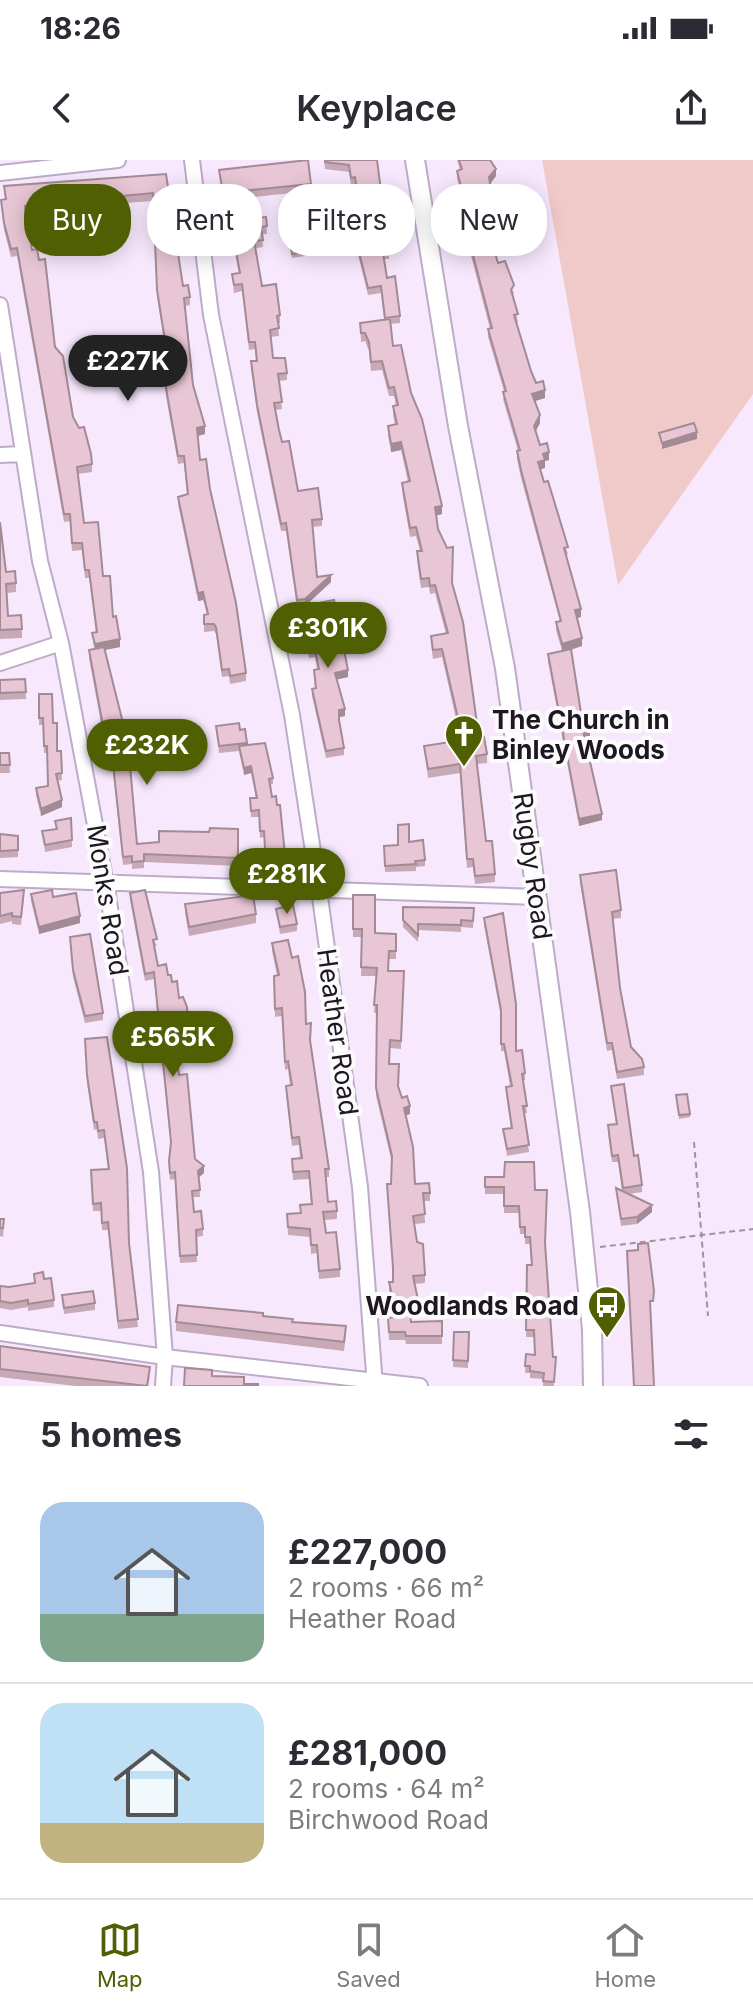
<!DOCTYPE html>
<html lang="en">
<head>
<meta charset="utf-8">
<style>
	:root { --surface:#fff; --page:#f7f7f7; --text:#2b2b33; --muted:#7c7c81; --line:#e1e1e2; --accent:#4f5f02 }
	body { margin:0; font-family:Inter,sans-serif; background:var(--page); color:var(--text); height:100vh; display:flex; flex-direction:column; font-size:30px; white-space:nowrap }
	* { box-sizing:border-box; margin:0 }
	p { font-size:26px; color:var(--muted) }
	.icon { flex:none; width:44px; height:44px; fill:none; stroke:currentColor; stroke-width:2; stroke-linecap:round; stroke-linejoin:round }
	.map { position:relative; height:1226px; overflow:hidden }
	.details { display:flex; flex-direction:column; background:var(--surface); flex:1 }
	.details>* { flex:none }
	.banner { position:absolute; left:24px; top:24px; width:706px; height:72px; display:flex; gap:16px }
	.price { position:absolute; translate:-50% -68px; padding:0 18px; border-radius:28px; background:var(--accent); color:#fff; font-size:26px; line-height:52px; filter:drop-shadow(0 2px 4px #0008) }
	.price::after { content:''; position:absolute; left:50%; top:48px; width:24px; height:18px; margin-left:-12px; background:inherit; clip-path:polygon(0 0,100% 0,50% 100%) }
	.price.on { background:#222; color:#fff }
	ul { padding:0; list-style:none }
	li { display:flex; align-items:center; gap:24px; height:200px; padding:0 40px }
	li+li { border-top:2px solid var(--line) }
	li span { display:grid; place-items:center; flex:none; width:224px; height:160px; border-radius:24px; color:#555 }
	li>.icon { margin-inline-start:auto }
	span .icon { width:96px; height:96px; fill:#fffc; stroke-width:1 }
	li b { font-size:34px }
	h2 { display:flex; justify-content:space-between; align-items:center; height:96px; padding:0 40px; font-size:34px }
	.pill { padding:0 28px; border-radius:32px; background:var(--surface); box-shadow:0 4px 20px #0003; font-size:28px; line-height:72px }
	.pill.on { background:var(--accent); color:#fff }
	.status { display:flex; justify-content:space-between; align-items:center; height:56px; padding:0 40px; background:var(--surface); direction:ltr }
	.status svg { height:22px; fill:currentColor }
	header { display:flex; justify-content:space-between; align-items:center; height:104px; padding:0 40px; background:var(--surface); font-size:36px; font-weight:600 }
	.menu { display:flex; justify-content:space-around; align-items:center; height:112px; border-top:2px solid var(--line); background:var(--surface); font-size:22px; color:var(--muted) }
	.menu a { display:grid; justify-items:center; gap:4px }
	.menu .on { color:var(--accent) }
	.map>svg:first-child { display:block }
	.green { fill:#f0cac8 }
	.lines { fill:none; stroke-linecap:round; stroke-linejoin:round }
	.minor-casing { stroke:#beabc6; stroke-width:18 }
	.major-casing { stroke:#beabc6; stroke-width:22 }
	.path { stroke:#9d91a2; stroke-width:2; stroke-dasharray:6 4; stroke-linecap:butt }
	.minor { stroke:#fff; stroke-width:14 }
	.major { stroke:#fff; stroke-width:18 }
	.wall { fill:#c8aab7 }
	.shaded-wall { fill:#a28b95 }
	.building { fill:#e8c6d5; stroke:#a28b95; stroke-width:2 }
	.labels { text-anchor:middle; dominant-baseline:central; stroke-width:8; stroke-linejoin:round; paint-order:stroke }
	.poi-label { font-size:26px; font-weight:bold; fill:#1e1721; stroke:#fbfbfb; text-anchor:start }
	.street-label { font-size:26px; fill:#1e1721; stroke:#fbfbfb }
</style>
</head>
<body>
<div class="status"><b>18:26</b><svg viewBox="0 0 49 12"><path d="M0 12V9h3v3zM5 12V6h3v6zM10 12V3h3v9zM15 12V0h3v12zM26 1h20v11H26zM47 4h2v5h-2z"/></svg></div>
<header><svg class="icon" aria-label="back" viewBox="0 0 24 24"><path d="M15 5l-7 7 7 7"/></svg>Keyplace<svg class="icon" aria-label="share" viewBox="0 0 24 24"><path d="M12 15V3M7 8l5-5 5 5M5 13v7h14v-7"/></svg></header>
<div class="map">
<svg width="753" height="1226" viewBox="0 0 753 1226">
	<rect width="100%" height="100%" fill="#f8e8fe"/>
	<path class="green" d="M542,0h211v234l-135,191z"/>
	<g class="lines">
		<g class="minor-casing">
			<path id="minor" d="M192,0l19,155 81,400 27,175 41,297 15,199
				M0,13l118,-13
				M0,145l40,256 21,82 46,246 44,283 14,185 -2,29
				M0,295l23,-1
				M0,503l61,-20
				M0,719l538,18
				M0,1173l165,24 255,29"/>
		</g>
		<g class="major-casing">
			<path id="major" d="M415,0l43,266 47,242 75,544 12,117 1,57"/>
		</g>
		<path class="path" d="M694,982l14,174
			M600,1087l153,-18"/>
		<use href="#minor" class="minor"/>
		<use href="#major" class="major"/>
	</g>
	<path class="wall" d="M324,0h53l12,92v7h-5l3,19 13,38v7l-10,1 3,22 18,47 31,121 -6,1 2,14 14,54 27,155 8,16v9l-10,1 9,77 9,33v8l-20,2 -2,-17 -6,1 -7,-95 -32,5 -4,-32 37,-5 -19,-84 -9,2 -2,-15v-8l15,-2 -11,-41 -5,1 -1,-7 -8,1 -4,-28v-9h3l-4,-15 -6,1 -8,-46v-8l6,-1 -7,-32 -10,2 -3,-17v-9l7,-1 -2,-10v-9h3l-2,-10h-5l-7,-26 -11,1 -2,-20 -4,-10 -4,1 -1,-19 24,-3 -3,-27 -13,2 -11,-44v-7l4,-1 -3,-19v-7h4l-2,-21 -3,1 -2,-13 -4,1 -2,-13 -24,-3z
		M457,0h33l6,16 -6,8 1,13 -4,1 4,21h-2l1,11h-1l9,33 16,30 -2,3 6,26h-2l15,49 14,27 -11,3 6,22 -4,8 4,14 9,15 -4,1v7l-5,1 28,85 -2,1 15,62 -4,1 5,28 -11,4 10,63 9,23 -5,1 17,83 -23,6 -31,-165v-7l14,-3 -6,-21v-8l4,-1 -39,-143 -4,-19v-8h1l-15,-52 1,-8 -16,-54v-8h2l-21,-81v-8l4,-1 -16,-61v-7l3,-1z
		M219,10l92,14v7l-77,8 22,19 10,-1 1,17h-5l1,13 -7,1 6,38 18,29v8h-2l1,13 -9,1 3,21 14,15v7l-8,1 3,28 -7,1 4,20 19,61 24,28v7l-10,1 5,50 14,5 -26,24 -8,1 -11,-76h-5l-24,-119 -6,-43v-8h5l-1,-12 -6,1 -7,-59 -8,2 -2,-19h7l-7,-37 -3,1 -4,-38h-2z
		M166,14l17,112 7,11v8l-5,1 8,79 12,49 -7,2 2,24 10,29 36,184v8l-16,3 -1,-8 -7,1 -6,-43 -2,-3 -10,1v-17l3,-1 -4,-14 -5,1 -20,-97v-7l9,-3 -3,-31 -6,1 -12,-68 -3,-35 3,-8 -9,-56 -4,-96 -42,3 -3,6 -20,-6v6l-62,3 6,37 23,97 18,70 19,47v8l-14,2 6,49 19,53 17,71 -16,3 21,81v7l-3,1 15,105 22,-2 79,-13v37l-94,-4v6l-12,1v-5l-9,1 -10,-94 -3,1 -21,-114v-8l5,-1 -2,-16h4l-7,-55h-4l-3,-28 -10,1 -2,-30 -6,1 -47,-266 -6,1 -7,-27 -3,-30 4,-1 -1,-13z
		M316,52l11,11v3l-10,1z
		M290,86l15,6v4l-13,2z
		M0,362l6,50 10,11v9l-9,1 1,23 14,13v9l-22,1z
		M308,445l40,72 -11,2 8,37 -6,1v5l5,26v7l-18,3 -14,-62v-7l3,-1 -1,-18 3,-1 -2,-12 -6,1 -4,-20v-7l6,-1z
		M25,519l1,20 -26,1v-20z
		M39,534l14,29 4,28h4l1,29 -5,1 5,26 -21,9 -5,-21v-7l11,-2v-33h-3l-1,-28h-4z
		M216,566l24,4 5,-1 2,16 26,33v6l-3,1 2,12 5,8 9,66 -20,2 -2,-36 -4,1 -1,-21h-8l-1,-19h6l-5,-25 -7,2 -5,-24 -20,2z
		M0,593h9l1,20h-10z
		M71,658l1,29 -27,5 -3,-21 14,-2 -1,-8z
		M0,674l18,2v21l-18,1z
		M409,682l16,18v6l-9,1v4l-31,1 -1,-26 14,-1z
		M580,715l41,35v8l-9,1 8,69 11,59 13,20v8l-27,4 -5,-29 -5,1 -27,-168z
		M0,733l24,5 -3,27 -9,-1v-3l-12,3z
		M130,733l27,53h-3l4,20 10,9 11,23 10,39v7h-5v6l-8,1 3,24 16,84 9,14 -5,4 1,20h-7l1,15 9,17v7l-7,1 1,25 -17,1 -5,-84 -5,1 -1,-12 2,-23 -17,-166 -9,2 -15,-81z
		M31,734l22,3 27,26 -41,11 -8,-33z
		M353,735l22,38 21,1v25h-7l-1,12h16l-3,78 -11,-1 -1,16 10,23 3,11 8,16 -4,1 9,69 15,9v8h-6l1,22 -11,1 3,18 8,33v8l-11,1 4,24 -7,1v13l31,-1v23h-36l-1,-4h-16l-1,-22 7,-1 -6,-26v-9h4l-1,-119 -16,-67 1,-83h-3l2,-37h-15l1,-39h-9z
		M185,744l71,10v9l-67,13 -4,-23z
		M403,747l71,1 -1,20 -12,-1v5l-43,-2v12l-15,-15z
		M276,749l21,15v7l-17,3z
		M484,758l32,133 9,22v7h-2l4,33h-3l5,39 -22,4 -4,-27 8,-1 -5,-34v-7l4,-1 -6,-35h-3v-34l-17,-92z
		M70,777l33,76v7l-18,3 -12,-46z
		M272,783l34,81 4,18 19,127v8h-3l2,25 9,9v8l-13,1 2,13 14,36v8l-21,2 -2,-26 -6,1 -1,-17 -22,-2 -1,-21 13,-1v-8l11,-1 -2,-25 -16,1 -1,-21 8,-1 -1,-13 -7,1 -6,-52v-8l4,-1 -2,-16 -3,1 -3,-54 -7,1 -1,-41 3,-1 -5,-24z
		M85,879l44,204 9,84 -20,2 -10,-99h-6l-1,-19h-8l-2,-41 17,-1 -4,-31 -6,1 -1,-10 -3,1 -7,-47z
		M611,926l31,99v7l-13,2 23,18 -15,12 -16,2 -5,-38 6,3 -4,-29h-6l-4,-30v-7l8,-1z
		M676,935l14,19v3l-11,2z
		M485,1017l50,13 10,55 9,141h-11v-7l-13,-1v-5h-5l1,-19 8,1v-18h-8l1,-72h4l-1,-21h-5v-10h-5l-1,-21h-15v-19h-19z
		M0,1059l4,8 -1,10 -3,-1z
		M34,1114l10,5 10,21v7l-26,4v-4l-17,3 -11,-2v-22l9,1 25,-4z
		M62,1135l33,8v7l-31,4z
		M263,1156l83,18 -2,17 -168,-20v-9z
		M454,1172h15l-1,36 -15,-1z
		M0,1186l150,30 -2,10h-73l-75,-9z"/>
	<path class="shaded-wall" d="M496,9v7l-7,9v-8z
		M491,29v8l-6,1v-7z
		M111,37v7l-3,6v-7z
		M545,230v8l-13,4v-8z
		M540,255v8l-6,11v-8z
		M205,266v8l-8,2v-8z
		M697,272v7l-35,10v-6z
		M401,282v8l-10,2v-8z
		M549,292v8l-4,1v7l-7,2v-8l5,-8z
		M442,346v8l-7,2v-9z
		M331,415v7l-26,24v-7z
		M203,432v8l-5,1v-8z
		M581,449v8l-6,1v-8z
		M582,478v8l-20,6v-8z
		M120,479v8l-25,5v-8z
		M348,510v7l-13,3v-7z
		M345,549v7l-6,1v-7z
		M590,570v6l-7,2v-7z
		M251,606v7l-7,2v-7z
		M62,640v7l-21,9v-7z
		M602,654v6l-23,6v-7z
		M80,756v7l-41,11v-7z
		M410,946v8l-6,2v-8z
		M204,1006v7l-6,5v-7z
		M652,1045v7l-15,12v-7z
		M418,1140v8l-8,1v-8z"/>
	<path class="building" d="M308,0l3,24 -88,9 -4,-23z
		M325,0h52l12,92 -6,1 4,25 8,-2 5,40 -15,2 -4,-32 -13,2 -11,-44 5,-1 -4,-26h5l-3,-27h-3l-2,-13 -4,1 -2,-13 -24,-3z
		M459,0h31l6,9 -7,8 2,12 -6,2 6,20 -4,1 3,10 -4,1 12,40 7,-2 9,24 -3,5 7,24 -4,1 17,56 5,12 7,-2 2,9 -13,4 8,21 -6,11 6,19 7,-2 2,9 -6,2 2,6 -7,2 6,20 4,-1 20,66 -4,1 17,61 -6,1 7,28 -20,6 -6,-22 5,-1 -40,-151 -4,-19 3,-1 -17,-58 3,-1 -18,-62 4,-1 -23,-88 5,-2 -17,-67 5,-2z
		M166,14l17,112 5,-1 2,12 -6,1 9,87 12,41 -8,2 3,32 6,-1 4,30 26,114 10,70 -16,3 -1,-7 -7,1 -6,-43 -2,-3h-10v-9l4,-1 -5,-22 -5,1 -20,-96 10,-3 -4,-38h-6l-12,-68 -3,-35h4l-10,-63 -4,-97 -42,4 -3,6 -20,-7v7l-63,3 7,44 5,-1 2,11 6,-1 10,88 8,9 10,61 6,11 5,-1 7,27 1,10 -15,3 7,56 14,-1 5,54h7l3,41 3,-1 4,23 -25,5 -3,-11 5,-1 -8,-62h-4l-3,-27h-10l-2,-29h-6l-47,-266 -6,1 -7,-26 -3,-23 5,-1 -2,-13z
		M225,34l30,17 1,7 10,-1 1,9 -6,1 2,13 -9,1 8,45 14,-2 4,31 -3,1 2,12 -9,2 3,28h12l2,15 -9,1 4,28 -8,1 5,27 3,12 7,-1 9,50 20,-3 4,31 -10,1 5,57 14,-2 -26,24 -8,1 -11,-77 -5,1 -24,-119 -6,-44h6l-2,-19h-6l-7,-58 -8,1 -2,-11 8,-1 -8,-43h-3z
		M326,50l1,13 -10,1 -1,-12z
		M303,81l2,11 -13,2 -2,-11z
		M390,159l3,27 8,-1 10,48 11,26 20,87 -7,1 3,22 9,19 6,-1 -1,36 11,39 16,116 5,-1 3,17 -11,2 10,85h6l3,33 -20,2 -2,-17h-6l-7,-95 -32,5 -4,-23 39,-6 -21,-91 -9,1 -2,-14 17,-3 -13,-48 -5,1 -1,-8 -8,1 -4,-28h5l-6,-24 -6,1 -8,-45 8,-2 -9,-39 -10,2 -3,-18 9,-2 -4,-18 5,-1 -4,-18 -5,1 -7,-27 -11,1 -2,-20 -4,-9h-4l-1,-10z
		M694,263l3,9 -35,11 -3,-10z
		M0,362l6,50 9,-1 1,12 -10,1 2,32 13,-1 1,14 -22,1z
		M334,440l14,70 -13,3 10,36 -6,1v10l5,28 -18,3 -14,-62 4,-1 -2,-18 5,-1 -4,-19 -6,1 -4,-20 7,-1 -4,-25z
		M104,487l21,84 -4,1 4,23 4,-1 8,90 22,-2v-11l50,1 1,-4 28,1v29l-94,-4v7l-12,1v-6l-9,1 -10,-93h-3l-21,-114z
		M571,489l10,64 5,-1 4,18 -7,1 19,83 -23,5 -31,-165z
		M25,519l1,13 -26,1v-13z
		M39,534h13l1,29h4v28h4l1,22 -6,1 6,26 -21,9 -5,-21 12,-2 -1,-40h-3l-1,-28h-4z
		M239,563l1,7 5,-1 2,14 -28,3 -3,-20z
		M265,583l8,35 -4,1 3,18 4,-1 1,9h3l6,60 -20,1 -2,-35h-4l-1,-21 -8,1 -1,-13h7l-6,-32 -7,2 -5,-22z
		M0,593h9l1,12h-10z
		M71,658l1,22 -27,5 -3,-14 15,-2 -2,-8z
		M409,664v18l14,-2 2,20 -10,1 1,3 -31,2 -1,-20 14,-1v-20z
		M0,674l18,2v14l-18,1z
		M616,710l5,40 -9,2 8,76 11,59 11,12 2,8 -27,5 -5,-29h-5l-27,-168z
		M24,730l-3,27 -9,-1v-3l-12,3v-23z
		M52,730l1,7 23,-4 4,23 -41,11 -8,-33z
		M145,730l12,49 -4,1 5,26 8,-2 2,11h3l1,7 5,-1 2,17 4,-1 4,10 2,30 -6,1 1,5 -9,1 4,31 8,-1 8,85 9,7 -6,5 2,19 -8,1 2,21 7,-1 2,18 -7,1 1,25 -17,1 -5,-84 -5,1 -1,-12 2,-19 -17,-170 -9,2 -15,-81z
		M253,735l3,19 -67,13 -4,-23z
		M353,735h22v38l21,1v17h-7l-1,20h16l-3,70 -11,-1 -1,24h10l-1,22 4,12 5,-2 3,10 -6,2 9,39 2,37 14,-1 1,10h-7l2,21 -12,2 4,26 6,2 2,31 -12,1 5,24 -8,1 1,21 31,-1v15h-36l-1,-4h-16l-1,-14 9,-1 -8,-35h4v-14l-6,-84h4l1,-28 -16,-68 1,-83h-3l3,-37 -16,-1 1,-38h-9z
		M293,745l4,19 -17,3 -4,-18z
		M403,747l71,1 -1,13 -12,-1v5l-43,-1v11l-15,-15z
		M503,753l13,91v47l6,-1 3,23 -3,1 5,32h-4l6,39 -22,4 -4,-20 9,-1 -6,-41 6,-1 -8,-42h-3v-34l-17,-92z
		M90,774l13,79 -18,3 -12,-46 -3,-33z
		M288,780l4,18 6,-2 7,36 1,32 5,-1 -1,17 19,129h-4l3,33 8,-1 1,10 -14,1 3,21 10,-1 4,37 -21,2 -2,-26h-6l-1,-16 -22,-2 -1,-13 14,-1 -1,-8 12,-1 -3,-33 -16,1 -1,-13 10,-1 -3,-21 -7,1 -6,-52 6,-1 -4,-24 -3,1 -3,-54 -7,1 -1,-33 5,-1 -7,-32z
		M107,877l20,131 2,75 9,76 -20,2 -10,-99 -6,1 -1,-20 -8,1 -2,-34 18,-1 -5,-39 -6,1 -1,-9h-3l-7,-47 -2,-36z
		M624,924l10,72 4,-1 4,30 -19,3 -5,-33 -6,1 -4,-31 9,-1 -6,-38z
		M687,934l3,20 -11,1 -3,-20z
		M505,1002h29l1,28h12l-2,53 8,114h3l-2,25 -11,-1 1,-8 -14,-2v-5h-5l1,-12 9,1 -1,-25h-8l1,-65h5l-2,-28h-5v-10h-5l-1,-21h-15v-19h-19v-10h19z
		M616,1028l36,17 -15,12 -16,2z
		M0,1059h4l-1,9h-3z
		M648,1083l6,48 -1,10h-3l4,85h-20l-7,-135 11,-1v-6z
		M43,1112l1,7 7,-1 3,22 -26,4v-4l-17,3 -11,-2v-15l9,1 26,-4 -1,-9z
		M93,1131l2,12 -31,5 -2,-13z
		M178,1145l85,8v3l30,3 -1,3 54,4 -2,16 -168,-20z
		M454,1172h15l-1,29 -15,-1z
		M0,1186l150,21 -3,19 -147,-17z
		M185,1208l27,2v6l32,1v7h14v2h-74z"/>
	<defs>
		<g id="church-pin" transform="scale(2)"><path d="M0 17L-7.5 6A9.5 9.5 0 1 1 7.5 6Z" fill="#4f5f02" stroke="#fbfbfb"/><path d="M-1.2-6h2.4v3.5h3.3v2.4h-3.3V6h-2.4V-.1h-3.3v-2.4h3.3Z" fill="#fff"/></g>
		<g id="bus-pin" transform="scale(2)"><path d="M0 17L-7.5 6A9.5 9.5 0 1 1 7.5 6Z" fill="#4f5f02" stroke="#fbfbfb"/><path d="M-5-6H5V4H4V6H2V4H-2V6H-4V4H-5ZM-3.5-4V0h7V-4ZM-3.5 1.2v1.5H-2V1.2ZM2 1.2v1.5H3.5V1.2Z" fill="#fff"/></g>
	</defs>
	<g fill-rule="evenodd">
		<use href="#church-pin" x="464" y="574"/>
		<use href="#bus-pin" x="607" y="1145"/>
	</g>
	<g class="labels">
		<g class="poi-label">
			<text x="492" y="559">The Church in<tspan x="492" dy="30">Binley Woods</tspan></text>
			<text x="579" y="1145" text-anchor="end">Woodlands Road</text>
		</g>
		<g class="street-label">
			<text transform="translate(533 706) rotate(82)">Rugby Road</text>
			<text transform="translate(108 740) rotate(81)">Monks Road</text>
			<text transform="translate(338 872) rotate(82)">Heather Road</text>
		</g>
	</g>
</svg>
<b class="price on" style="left:128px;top:243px">£227K</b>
<b class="price" style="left:328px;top:510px">£301K</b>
<b class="price" style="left:147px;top:627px">£232K</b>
<b class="price" style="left:287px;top:756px">£281K</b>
<b class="price" style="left:173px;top:919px">£565K</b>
<div class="banner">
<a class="pill on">Buy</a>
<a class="pill">Rent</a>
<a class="pill">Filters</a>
<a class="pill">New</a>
</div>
</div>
<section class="details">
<h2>5 homes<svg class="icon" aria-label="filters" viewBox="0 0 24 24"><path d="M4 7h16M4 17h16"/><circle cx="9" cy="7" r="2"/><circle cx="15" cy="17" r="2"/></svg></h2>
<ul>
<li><span style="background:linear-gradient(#a9c7e8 70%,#7fa58c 0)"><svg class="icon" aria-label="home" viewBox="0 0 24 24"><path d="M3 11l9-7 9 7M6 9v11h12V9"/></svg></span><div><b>£227,000</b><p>2 rooms · 66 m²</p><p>Heather Road</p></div></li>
<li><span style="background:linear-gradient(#bfe0f5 75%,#c2b280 0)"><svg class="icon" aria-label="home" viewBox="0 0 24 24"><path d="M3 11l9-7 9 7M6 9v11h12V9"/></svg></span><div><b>£281,000</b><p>2 rooms · 64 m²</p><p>Birchwood Road</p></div></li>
</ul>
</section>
<nav class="menu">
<a class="on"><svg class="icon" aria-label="map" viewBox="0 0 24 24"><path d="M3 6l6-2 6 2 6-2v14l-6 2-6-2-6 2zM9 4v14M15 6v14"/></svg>Map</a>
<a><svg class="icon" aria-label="saved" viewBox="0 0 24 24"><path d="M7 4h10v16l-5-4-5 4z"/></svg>Saved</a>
<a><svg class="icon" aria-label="home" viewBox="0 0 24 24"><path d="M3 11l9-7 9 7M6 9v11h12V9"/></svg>Home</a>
</nav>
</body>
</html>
